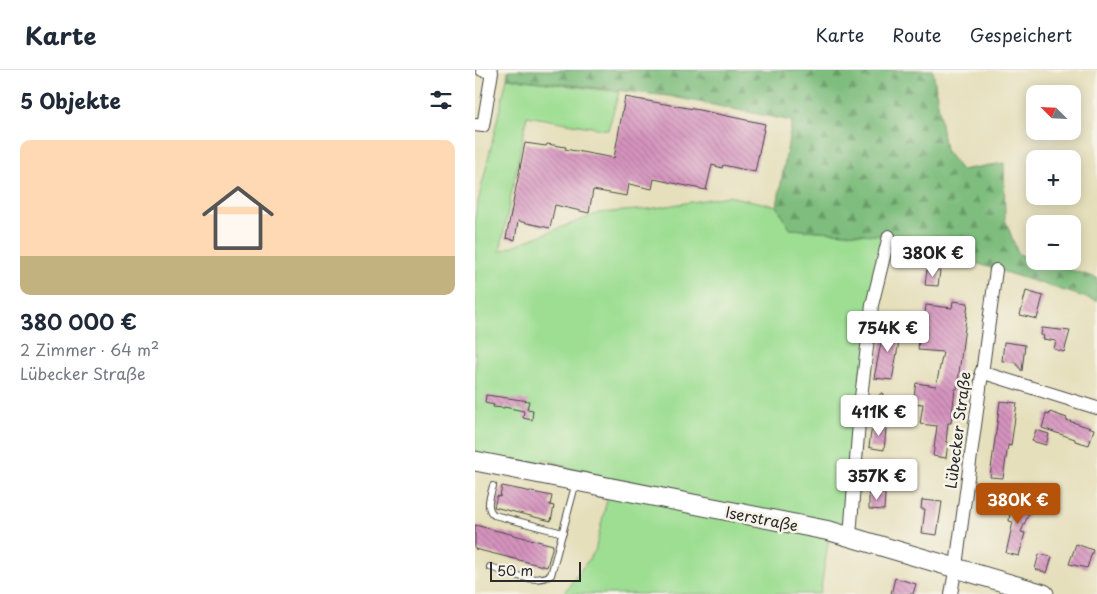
<!DOCTYPE html>
<html lang="de">
<head>
<meta charset="utf-8">
<style>
	:root { --surface:#fff; --page:#f2f2f3; --text:#1f2937; --muted:#747a83; --line:#e0e1e3; --accent:#b45309 }
	body { margin:0; font-family:"Playpen Sans",sans-serif; background:var(--page); color:var(--text); height:100vh; display:flex; flex-direction:column; font-size:19px; white-space:nowrap }
	* { box-sizing:border-box; margin:0 }
	p { font-size:16px; color:var(--muted) }
	.icon { flex:none; width:28px; height:28px; fill:none; stroke:currentColor; stroke-width:2; stroke-linecap:round; stroke-linejoin:round }
	.map { position:relative; flex:1; overflow:hidden }
	.details { display:flex; flex-direction:column; background:var(--surface); width:475px }
	.details>* { flex:none }
	.needle { width:32px; rotate:294deg }
	.tools { position:absolute; left:551px; top:15px; display:grid; gap:10px }
	.tools a { display:grid; place-items:center; width:55px; height:55px; border-radius:10px; background:var(--surface); box-shadow:0 2px 12px #0003; font-size:25px }
	.scale { position:absolute; left:15px; bottom:12px; width:91px; box-sizing:border-box; padding-left:5px; border:2px solid #2b2b2b; border-top:0; font-size:14px; line-height:18px; white-space:nowrap; color:#2b2b2b; -webkit-text-stroke:4px #f7f3e8; paint-order:stroke }
	.price { position:absolute; translate:-50% -42px; padding:0 11px; border-radius:5px; background:#fff; color:#222; font-size:16px; line-height:32px; filter:drop-shadow(0 1px 2px #0008) }
	.price::after { content:''; position:absolute; left:50%; top:30px; width:15px; height:11px; margin-left:-8px; background:inherit; clip-path:polygon(0 0,100% 0,50% 100%) }
	.price.on { background:var(--accent); color:#fff }
	ul { padding:0; list-style:none }
	li { display:grid; align-content:center; gap:10px; height:265px; padding:0 20px }
	li span { display:grid; place-items:center; height:155px; border-radius:10px; color:#555 }
	li>.icon { margin-inline-start:auto }
	span .icon { width:90px; height:90px; fill:#fffc; stroke-width:1 }
	li b { font-size:21px }
	h2 { display:flex; justify-content:space-between; align-items:center; height:60px; padding:0 20px; font-size:21px }
	header { display:flex; align-items:center; gap:30px; box-sizing:border-box; height:70px; padding:0 25px; background:var(--surface); border-bottom:1px solid var(--line) }
	header strong { font-size:24px }
	nav { display:flex; gap:28px; margin-inline-start:auto; font-size:18px }
	main { display:flex; flex:1; min-height:0 }
	.map>svg:first-child { display:block }
	.green { fill:#9ede93; stroke:#64845f }
	.forest { fill:url(#forest-firs); stroke:#547454 }
	.building { fill:url(#building-back-hatch) }
	.lines { fill:none; stroke-linecap:round; stroke-linejoin:round }
	.lane-casing { stroke:#474641; stroke-width:8 }
	.street-casing { stroke:#474641; stroke-width:14 }
	.secondary-casing { stroke:#474641; stroke-width:21 }
	.lane { stroke:#fff; stroke-width:6 }
	.street { stroke:#fff; stroke-width:12 }
	.secondary { stroke:#fff; stroke-width:19 }
	.labels { text-anchor:middle; dominant-baseline:central; stroke-width:5; stroke-linejoin:round; paint-order:stroke }
	.street-label { font-size:15px; fill:#2b2b2b; stroke:#f7f3e8 }
</style>
</head>
<body>
<header>
<strong>Karte</strong>
<nav><a>Karte</a><a>Route</a><a>Gespeichert</a></nav>
</header>
<main>
<section class="details">
<h2>5 Objekte<svg class="icon" aria-label="filters" viewBox="0 0 24 24"><path d="M4 7h16M4 17h16"/><circle cx="9" cy="7" r="2"/><circle cx="15" cy="17" r="2"/></svg></h2>
<ul>
<li><span style="background:linear-gradient(#ffd9b3 75%,#c2b280 0)"><svg class="icon" aria-label="home" viewBox="0 0 24 24"><path d="M3 11l9-7 9 7M6 9v11h12V9"/></svg></span><div><b>380 000 €</b><p>2 Zimmer · 64 m²</p><p>Lübecker Straße</p></div></li>
</ul>
</section>
<div class="map">
<svg width="622" height="524" viewBox="0 0 622 524">
	<defs>
		<pattern id="forest-firs" width="22" height="20" patternUnits="userSpaceOnUse" patternTransform="scale(1.25)"><rect width="22" height="20" fill="#7ebd7d"/><path d="M5 1l3.5 6h-7zM16 11l3.5 6h-7z" fill="#679a67"/></pattern>
		<pattern id="building-back-hatch" width="6" height="6" patternUnits="userSpaceOnUse" patternTransform="scale(1.25)"><rect width="6" height="6" fill="#d593be"/><path d="M-1 5l2 2M0 0l6 6M5-1l2 2" fill="none" stroke="#ad789b"/></pattern>
	</defs>
	<rect width="100%" height="100%" fill="#f7f3e8"/>
	<filter id="ink" filterUnits="userSpaceOnUse"><feTurbulence type="fractalNoise" baseFrequency=".02" numOctaves="2"/><feDisplacementMap in="SourceGraphic" scale="10" xChannelSelector="R" yChannelSelector="G"/><feConvolveMatrix kernelMatrix="1 2 1 2 8 2 1 2 1" color-interpolation-filters="sRGB"/></filter>
	<filter id="wash" filterUnits="userSpaceOnUse"><feTurbulence type="fractalNoise" baseFrequency=".0096" numOctaves="4" result="noise"/><feDisplacementMap in="SourceGraphic" scale="20" xChannelSelector="R" yChannelSelector="G"/><feGaussianBlur stdDeviation="1.12" result="paint"/><feColorMatrix in="noise" values="0 0 0 0 0 0 0 0 0 0 0 0 0 0 0 0 0 1.4 0 .05"/><feComposite in="paint" operator="in"/></filter>
	<g filter="url(#wash)">
		<rect width="100%" height="100%" fill="#e5dfbb"/>
		<path class="green" d="M32,8l112,14 -11,38 -81,-14 -27,135 99,-38 50,-4 79,-13 49,10 14,23 98,7 -17,70 -22,230 -20,-5 -10,63h-257l32,-43 12,-52 -1,-13 35,8 -97,-35 -4,15 -65,-13v-246z"/>
		<path class="forest" d="M33,0h425l12,80 16,20 43,-7 1,56 13,35 17,5v2h7l55,17v23l-208,-65 -99,-7 -13,-23 15,-85 -123,-25 -162,-18z"/>
		<g id="blocks">
			<path class="building" d="M150,27l74,13 66,14 -10,48 -32,-7 -1,3 -10,-3 -6,25 -52,-11 -2,10 -23,-5 -2,12 -34,-6 -4,23 -34,-8 -5,23 -32,-7 -3,19 -9,-2 19,-95 21,3 1,-2 19,3 -1,2 49,9z
				M429,176l13,3 -3,15 -13,-3z
				M452,200l13,1 -2,15 -13,-1z
				M551,221l17,5 -6,23 -17,-4z
				M478,231l15,2 -11,86h-2l-4,34h-3l-2,19h2l-2,16 -13,-2 4,-30 -17,-2 3,-20 -10,-1 3,-20 20,3 7,-34 -25,-2 1,-11 7,1 3,-25h-4l1,-10 26,3z
				M410,253l13,2 -2,10 4,1 -8,44 -18,-2z
				M567,258l28,3 -6,21 -10,-3 2,-8 -13,-2 1,-3 -3,-1z
				M529,272l21,3 -3,26 -7,-9 -13,-1z
				M407,322l2,6 6,1 -2,17 -17,-2 2,-17 4,1z
				M11,325l43,6 -2,8 6,1 -1,10 -9,-2 1,-7 -20,-4v1l-11,-1 1,-2 -9,-2z
				M525,331l17,2 -6,43 -3,-1 -5,33 -13,-1z
				M575,342l17,6 -1,2 28,9 -5,16 -14,-4v-2l-33,-11 4,-14 3,1z
				M412,349l-3,31 -12,-2 -3,-1 2,-15z
				M561,360l13,4 -3,11 -14,-4z
				M27,416l50,10 -2,9 4,1 -3,15 -57,-14 3,-11 3,1z
				M394,423l16,1 -1,16 -15,-1z
				M537,427l18,3 -2,15 -7,17 4,1 -6,23 -13,-3 7,-31 -4,-1z
				M447,430l20,2 -5,33 -15,-2 3,-24h-4z
				M0,455l78,20 -6,22 -72,-18z
				M601,474l17,6 -6,18 -18,-4z
				M564,484l13,3 -5,16 -12,-4z
				M420,508l21,6 -3,10h-22z"/>
		</g>
	</g>
	<g filter="url(#ink)">
		<use href="#blocks" fill-opacity="0" stroke="#474641" stroke-width="1"/>
		<g class="lines">
			<g class="lane-casing">
				<path id="lane" d="M18,416c-3,11 -8,22 1,29l69,18
					M15,497c18,5 43,18 61,8l25,-93"/>
			</g>
			<g class="street-casing">
				<path id="street" d="M0,55l8,1 9,-54 -10,-2
					M506,302l116,36
					M375,466l11,-139 11,-92 17,-69
					M476,524l5,-28 40,-296"/>
			</g>
			<g class="secondary-casing">
				<path id="secondary" d="M0,391l355,70 214,63"/>
			</g>
			<use href="#lane" class="lane"/>
			<use href="#street" class="street"/>
			<use href="#secondary" class="secondary"/>
		</g>
	</g>
	<g class="labels">
		<g class="street-label">
			<text transform="translate(482 360) rotate(-83)">Lübecker Straße</text>
			<text transform="translate(287 448) rotate(11)">Iserstraße</text>
		</g>
	</g>
</svg>
<div class="tools">
<a><svg class="needle" viewBox="-14 -14 28 28"><path d="M0-13l5 13h-10z" fill="#e53935"/><path d="M0 13l5-13h-10z" fill="#747a83"/></svg></a>
<a>+</a>
<a>−</a>
</div>
<div class="scale">50 m</div>
<b class="price" style="left:458px;top:208px">380K €</b>
<b class="price" style="left:413px;top:283px">754K €</b>
<b class="price" style="left:404px;top:367px">411K €</b>
<b class="price" style="left:402px;top:431px">357K €</b>
<b class="price on" style="left:543px;top:455px">380K €</b>
</div>
</main>
</body>
</html>
